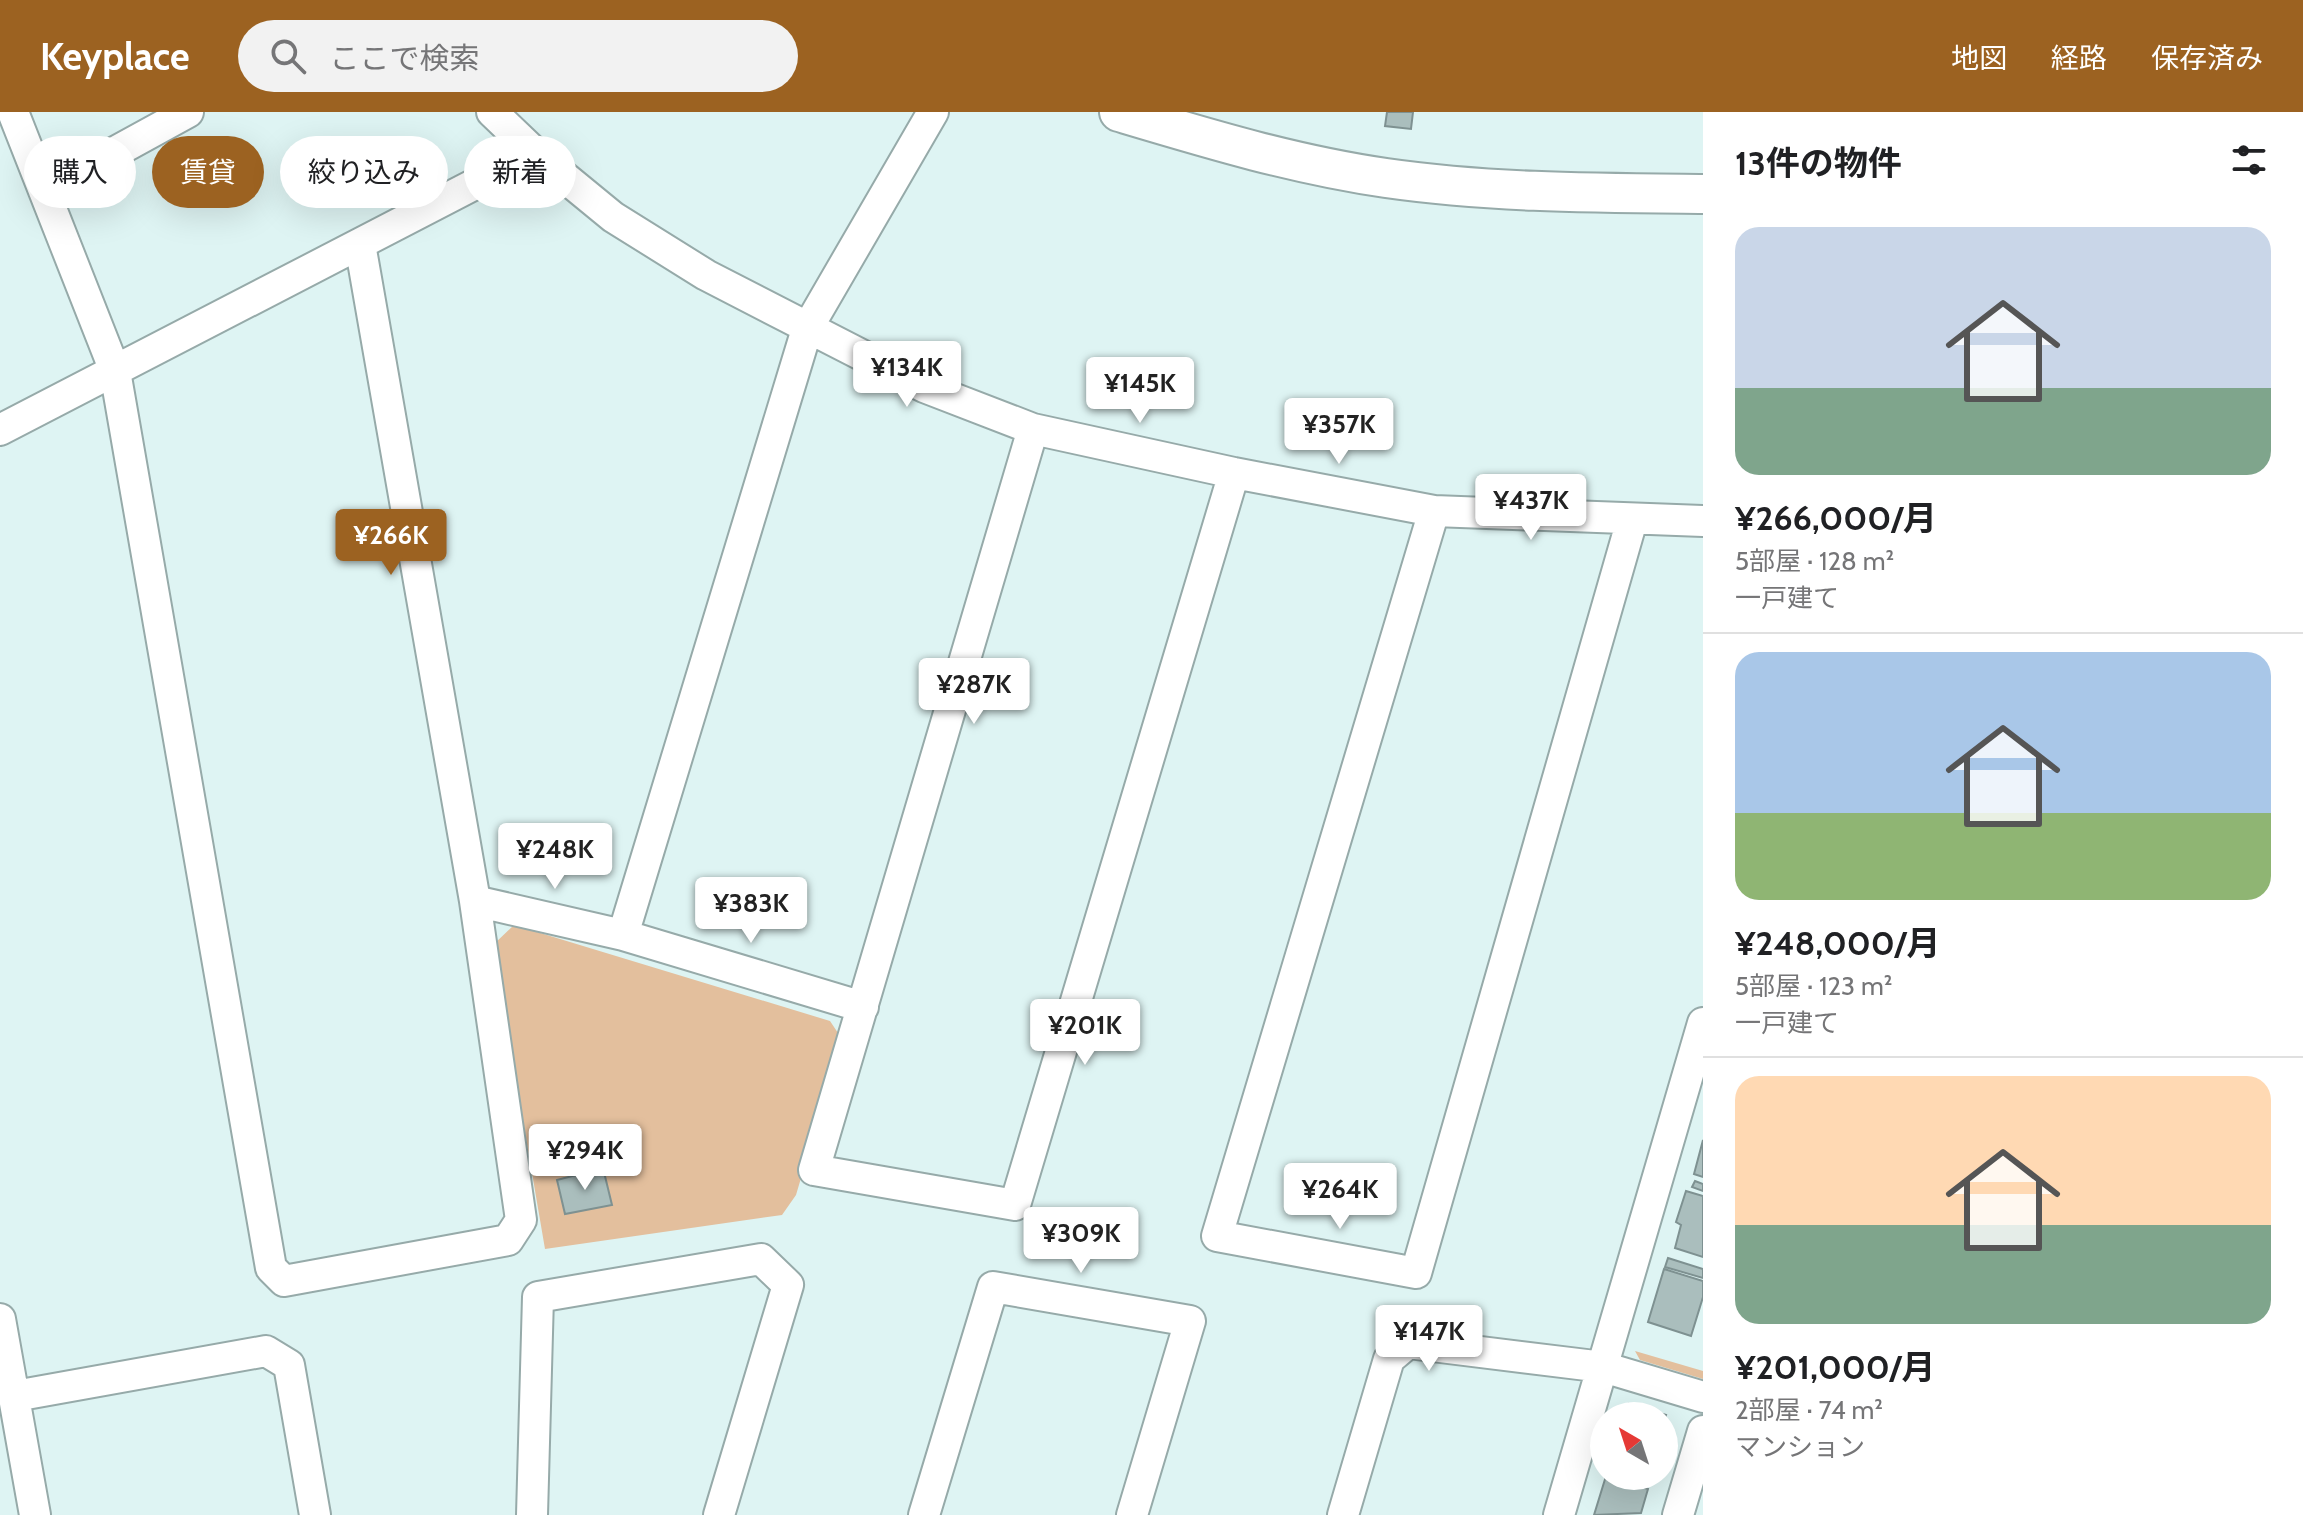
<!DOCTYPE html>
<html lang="ja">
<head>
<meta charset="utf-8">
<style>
	:root { --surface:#fff; --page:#f2f2f2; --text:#202124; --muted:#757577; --line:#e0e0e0; --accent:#9c6221 }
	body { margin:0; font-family:Cabin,"Noto Sans JP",sans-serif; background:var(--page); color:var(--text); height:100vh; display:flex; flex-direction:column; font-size:30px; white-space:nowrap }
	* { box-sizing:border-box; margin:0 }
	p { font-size:26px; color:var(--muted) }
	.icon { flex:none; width:44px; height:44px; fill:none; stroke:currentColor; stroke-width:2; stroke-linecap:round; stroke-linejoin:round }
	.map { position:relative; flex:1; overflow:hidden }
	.details { display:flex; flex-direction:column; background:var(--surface); width:600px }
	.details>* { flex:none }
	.top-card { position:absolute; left:24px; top:24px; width:760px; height:72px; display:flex; gap:16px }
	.needle { width:52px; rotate:321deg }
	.buttons { position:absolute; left:1590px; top:1290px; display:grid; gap:16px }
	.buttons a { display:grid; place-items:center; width:88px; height:88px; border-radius:50%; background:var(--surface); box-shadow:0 8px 32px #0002; font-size:40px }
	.price { position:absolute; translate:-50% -68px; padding:0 18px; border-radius:8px; background:#fff; color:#222; font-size:26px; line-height:52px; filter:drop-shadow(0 2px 4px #0008) }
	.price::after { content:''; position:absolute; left:50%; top:48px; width:24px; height:18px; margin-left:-12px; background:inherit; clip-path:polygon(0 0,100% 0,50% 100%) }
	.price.on { background:var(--accent); color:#fff }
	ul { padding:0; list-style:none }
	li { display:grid; align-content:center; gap:16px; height:424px; padding:0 32px }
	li+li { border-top:2px solid var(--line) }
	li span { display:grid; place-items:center; height:248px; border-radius:24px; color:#555 }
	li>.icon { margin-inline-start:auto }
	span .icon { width:144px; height:144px; fill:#fffc; stroke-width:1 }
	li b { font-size:34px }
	h2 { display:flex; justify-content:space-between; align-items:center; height:96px; padding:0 32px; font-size:34px }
	.pill { padding:0 28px; border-radius:36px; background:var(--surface); box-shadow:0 8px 32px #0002; font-size:28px; line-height:72px }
	.pill.on { background:var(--accent); color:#fff }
	header { display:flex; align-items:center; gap:48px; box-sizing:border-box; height:112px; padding:0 40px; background:var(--accent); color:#fff }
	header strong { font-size:38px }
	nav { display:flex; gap:44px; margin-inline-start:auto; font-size:28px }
	.search { width:560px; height:72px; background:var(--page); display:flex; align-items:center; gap:20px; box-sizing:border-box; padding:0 28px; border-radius:44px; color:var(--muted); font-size:30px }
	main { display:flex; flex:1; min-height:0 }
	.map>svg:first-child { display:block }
	.green { fill:#e3bf9d }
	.building { fill:#aabebd; stroke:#7e9191; stroke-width:2 }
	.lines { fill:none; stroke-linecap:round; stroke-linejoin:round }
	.minor-casing { stroke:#96aaa9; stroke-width:34 }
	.tertiary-casing { stroke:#96aaa9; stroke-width:42 }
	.minor { stroke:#fff; stroke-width:30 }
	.tertiary { stroke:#fff; stroke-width:38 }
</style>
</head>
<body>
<header>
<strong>Keyplace</strong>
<div class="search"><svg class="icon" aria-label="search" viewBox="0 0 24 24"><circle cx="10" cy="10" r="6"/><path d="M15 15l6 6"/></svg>ここで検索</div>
<nav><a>地図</a><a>経路</a><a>保存済み</a></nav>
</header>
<main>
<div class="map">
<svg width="1703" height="1403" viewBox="0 0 1703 1403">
	<rect width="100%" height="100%" fill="#def4f3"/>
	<path class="green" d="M514,813l316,96 12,18 -46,156 -14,20 -237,34 -52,-304z
		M1635,1239l68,20v8l-63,-19z"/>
	<path class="building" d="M1387,0h26l-2,17 -26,-3z
		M1703,1028v37l-9,-3z
		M603,1056l9,37 -47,9 -8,-34z
		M1695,1069l8,3v7l-11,-4z
		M1686,1079l17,5v61l-28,-9 6,-23 -5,-3z
		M1668,1146l35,11v9l-38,-11z
		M1664,1157l39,12v16l-12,39 -43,-14z
		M1629,1292l37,11 -2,6v-5h-38z
		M1606,1364l42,13 -7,24 -47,2z"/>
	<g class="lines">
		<g class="minor-casing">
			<path id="minor" d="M13,0l102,259 156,897 13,13 224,-41 13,-20 -46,-319 -115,-657
				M492,0l43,41 78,64 93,58 218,112 109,42 201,44 200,38 269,10
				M44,79l144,-79
				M1033,317l-219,741 201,35 219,-732
				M0,318l535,-277
				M1434,399l-217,725 199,37 216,-753
				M475,789l148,34 240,72
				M623,823l184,-606 126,-217
				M0,1207l35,196
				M15,1284l251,-45 23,14 26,150
				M532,1403l6,-218 223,-38 27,26 -69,230
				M924,1403l69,-228 197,34 -58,194
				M1343,1403l46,-156 19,-16 195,24 100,30
				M1559,1403l144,-492
				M1678,1403l25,-84"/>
		</g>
		<g class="tertiary-casing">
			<path id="tertiary" d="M1119,0c87,26 176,53 267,66 105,15 211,15 317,16"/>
		</g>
		<use href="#minor" class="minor"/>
		<use href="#tertiary" class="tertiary"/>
	</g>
</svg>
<div class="buttons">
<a><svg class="needle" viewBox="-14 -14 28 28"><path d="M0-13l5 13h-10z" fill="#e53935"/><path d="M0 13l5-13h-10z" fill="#757577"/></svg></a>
</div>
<b class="price" style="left:907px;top:297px">¥134K</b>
<b class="price" style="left:1140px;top:313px">¥145K</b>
<b class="price" style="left:1339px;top:354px">¥357K</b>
<b class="price" style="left:1531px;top:430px">¥437K</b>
<b class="price on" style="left:391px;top:465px">¥266K</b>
<b class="price" style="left:974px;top:614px">¥287K</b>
<b class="price" style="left:555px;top:779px">¥248K</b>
<b class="price" style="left:751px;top:833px">¥383K</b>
<b class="price" style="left:1085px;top:955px">¥201K</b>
<b class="price" style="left:585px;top:1080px">¥294K</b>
<b class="price" style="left:1340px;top:1119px">¥264K</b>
<b class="price" style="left:1081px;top:1163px">¥309K</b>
<b class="price" style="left:1429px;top:1261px">¥147K</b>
<div class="top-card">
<a class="pill">購入</a>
<a class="pill on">賃貸</a>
<a class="pill">絞り込み</a>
<a class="pill">新着</a>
</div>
</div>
<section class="details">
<h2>13件の物件<svg class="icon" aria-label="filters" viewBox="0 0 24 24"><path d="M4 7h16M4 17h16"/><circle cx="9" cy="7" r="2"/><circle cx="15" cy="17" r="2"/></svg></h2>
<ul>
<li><span style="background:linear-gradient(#c9d6e8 65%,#7fa58c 0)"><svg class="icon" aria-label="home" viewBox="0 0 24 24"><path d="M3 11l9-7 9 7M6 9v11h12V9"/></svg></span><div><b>¥266,000/月</b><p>5部屋 · 128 m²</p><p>一戸建て</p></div></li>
<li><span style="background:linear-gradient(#a9c7e8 65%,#8fb573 0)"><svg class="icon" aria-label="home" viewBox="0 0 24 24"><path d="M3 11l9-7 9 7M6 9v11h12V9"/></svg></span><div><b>¥248,000/月</b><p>5部屋 · 123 m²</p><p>一戸建て</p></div></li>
<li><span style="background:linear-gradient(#ffd9b3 60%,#7fa58c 0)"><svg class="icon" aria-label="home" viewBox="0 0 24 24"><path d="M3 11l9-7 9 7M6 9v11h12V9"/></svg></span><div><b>¥201,000/月</b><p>2部屋 · 74 m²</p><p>マンション</p></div></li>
</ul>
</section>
</main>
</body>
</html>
